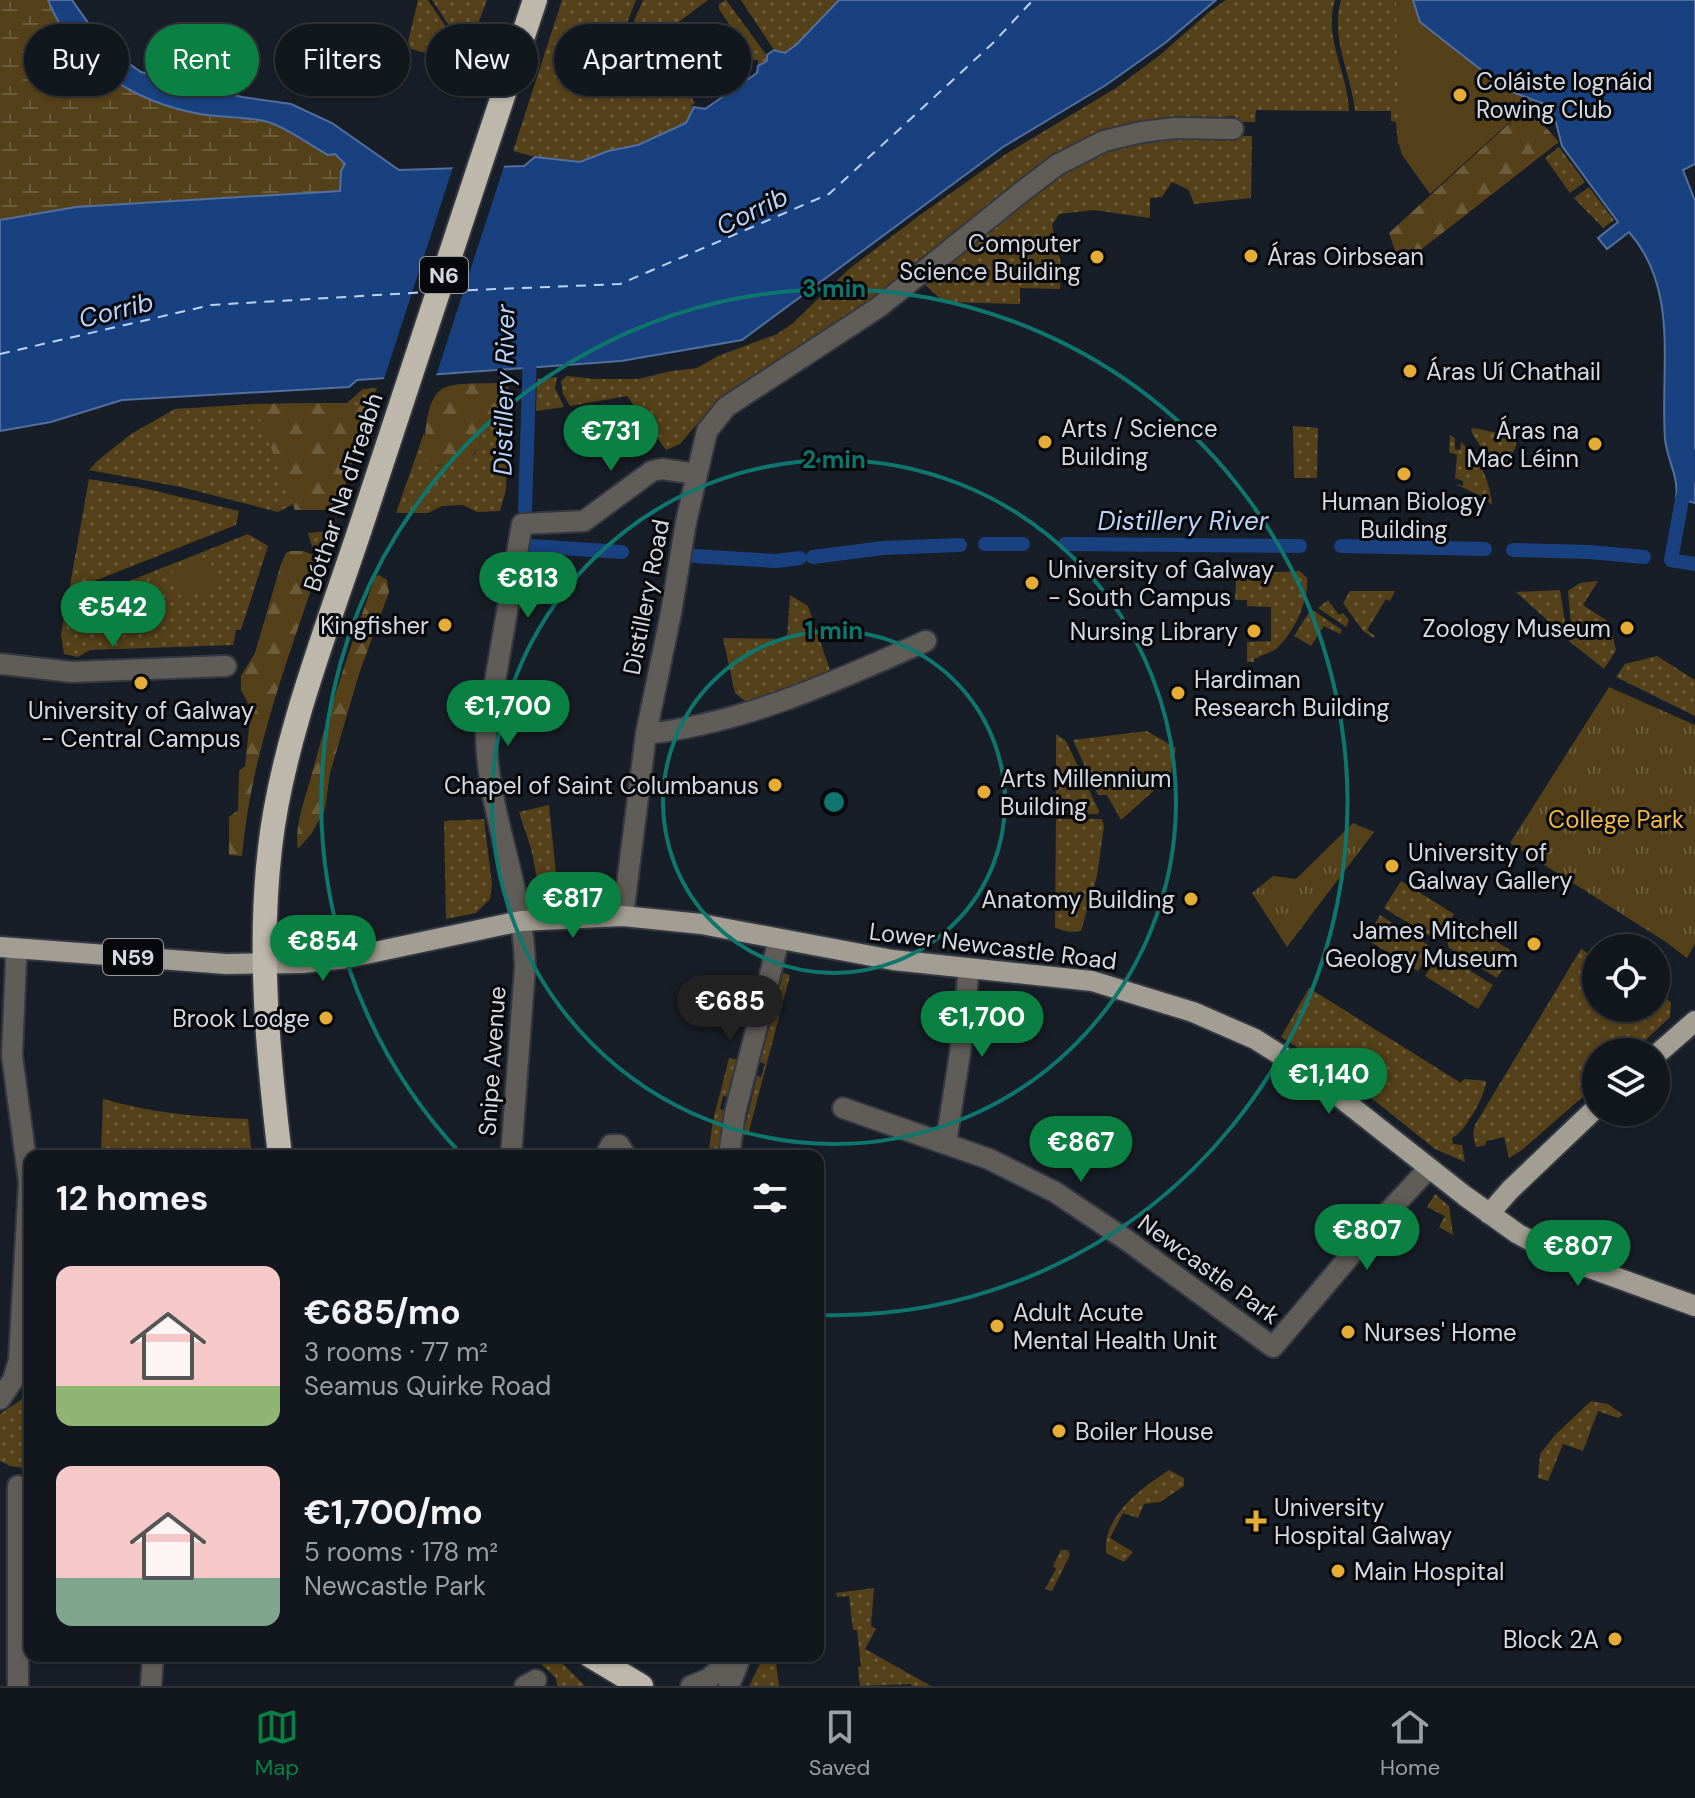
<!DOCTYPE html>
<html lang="en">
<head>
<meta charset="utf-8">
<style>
	:root { --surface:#12161d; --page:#1f232a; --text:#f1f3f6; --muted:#9c9fa4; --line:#31353b; --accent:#0b8043 }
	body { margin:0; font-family:"DM Sans",sans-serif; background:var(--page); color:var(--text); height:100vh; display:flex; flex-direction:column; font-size:30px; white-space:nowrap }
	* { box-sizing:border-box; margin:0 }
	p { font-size:26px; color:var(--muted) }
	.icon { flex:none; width:44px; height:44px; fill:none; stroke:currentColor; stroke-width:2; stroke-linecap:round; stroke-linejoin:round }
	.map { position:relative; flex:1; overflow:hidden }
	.details { position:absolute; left:24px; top:1150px; width:800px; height:512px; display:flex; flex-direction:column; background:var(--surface); border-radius:16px; box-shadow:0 2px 6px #0004,0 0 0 2px var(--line) }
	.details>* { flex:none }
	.guide { position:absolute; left:24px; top:24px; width:800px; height:72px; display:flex; gap:16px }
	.controls { position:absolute; left:1582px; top:934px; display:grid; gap:16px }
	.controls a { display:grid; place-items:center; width:88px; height:88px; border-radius:50%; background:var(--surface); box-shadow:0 2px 6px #0004,0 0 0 2px var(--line); font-size:40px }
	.price { position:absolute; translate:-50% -68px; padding:0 18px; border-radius:28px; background:var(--accent); color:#fff; font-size:26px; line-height:52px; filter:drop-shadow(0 2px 4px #0008) }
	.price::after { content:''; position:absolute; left:50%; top:48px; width:24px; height:18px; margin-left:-12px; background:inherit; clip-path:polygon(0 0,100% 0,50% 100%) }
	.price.on { background:#222; color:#fff }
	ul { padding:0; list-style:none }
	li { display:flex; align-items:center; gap:24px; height:200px; padding:0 32px }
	li span { display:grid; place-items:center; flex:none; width:224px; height:160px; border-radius:16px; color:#555 }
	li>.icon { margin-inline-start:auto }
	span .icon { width:96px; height:96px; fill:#fffc; stroke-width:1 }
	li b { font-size:34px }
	h2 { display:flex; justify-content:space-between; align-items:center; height:96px; padding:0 32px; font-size:34px }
	.chip { padding:0 28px; border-radius:36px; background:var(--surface); box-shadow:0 2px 6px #0004,0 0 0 2px var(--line); font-size:28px; line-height:72px }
	.chip.on { background:var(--accent); color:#fff }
	.tabs { display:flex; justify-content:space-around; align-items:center; height:112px; border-top:2px solid var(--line); background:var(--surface); font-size:22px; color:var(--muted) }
	.tabs a { display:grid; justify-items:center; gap:4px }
	.tabs .on { color:var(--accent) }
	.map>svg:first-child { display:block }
	.grass { fill:url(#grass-dots) }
	.forest { fill:url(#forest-firs) }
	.wetland { fill:url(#wetland-marsh) }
	.park { fill:url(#park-tufts) }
	.garden { fill:#554119 }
	.water { fill:#194180; stroke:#526f9d; stroke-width:2 }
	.pier { fill:#181e27 }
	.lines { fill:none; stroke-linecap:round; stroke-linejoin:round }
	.canal { stroke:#194180; stroke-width:14 }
	.ferry { stroke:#bbd3f9; stroke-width:2; stroke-dasharray:10 8; stroke-linecap:butt }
	.minor-casing { stroke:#333841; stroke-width:24 }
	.major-casing { stroke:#333841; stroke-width:24 }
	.highway-casing { stroke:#333841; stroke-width:28 }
	.minor { stroke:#605d58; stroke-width:20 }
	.major { stroke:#a39e93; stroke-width:20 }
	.highway { stroke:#beb7ab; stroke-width:24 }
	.ring { fill:none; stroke:#0f766e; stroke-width:4 }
	.poi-dot { fill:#e5ad36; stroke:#06080c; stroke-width:3 }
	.labels { text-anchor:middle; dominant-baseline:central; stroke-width:6; stroke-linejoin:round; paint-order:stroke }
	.shield { fill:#06080c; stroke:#989ba0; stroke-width:2 }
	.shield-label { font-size:22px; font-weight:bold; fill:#d6dae0 }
	.poi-label { font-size:24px; fill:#d6dae0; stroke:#06080c; text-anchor:start }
	.street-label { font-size:24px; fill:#d6dae0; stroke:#06080c }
	.park-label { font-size:24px; fill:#f4ba43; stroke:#06080c }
	.water-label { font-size:26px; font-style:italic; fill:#bbd3f9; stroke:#06080c }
	.centre { fill:#0f766e; stroke:#06080c; stroke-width:4 }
	.ring-label { font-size:24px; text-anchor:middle; font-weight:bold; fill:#0f766e; stroke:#06080c; stroke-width:6; stroke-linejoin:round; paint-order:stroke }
</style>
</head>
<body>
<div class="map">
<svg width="1695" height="1686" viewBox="0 0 1695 1686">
	<defs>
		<pattern id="grass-dots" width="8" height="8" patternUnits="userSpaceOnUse" patternTransform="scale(2)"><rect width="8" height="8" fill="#554119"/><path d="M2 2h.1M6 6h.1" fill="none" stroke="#6d5c3a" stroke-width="1.8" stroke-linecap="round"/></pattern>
		<pattern id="forest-firs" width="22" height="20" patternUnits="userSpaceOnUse" patternTransform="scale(2)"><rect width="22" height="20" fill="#554119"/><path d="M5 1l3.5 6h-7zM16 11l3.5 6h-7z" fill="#6d5c3a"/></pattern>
		<pattern id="wetland-marsh" width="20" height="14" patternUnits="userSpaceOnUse" patternTransform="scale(2)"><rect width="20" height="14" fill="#554119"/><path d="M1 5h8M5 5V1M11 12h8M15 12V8" fill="none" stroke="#6d5c3a"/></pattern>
		<pattern id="park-tufts" width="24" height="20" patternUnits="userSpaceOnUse" patternTransform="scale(2)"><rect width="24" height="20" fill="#554119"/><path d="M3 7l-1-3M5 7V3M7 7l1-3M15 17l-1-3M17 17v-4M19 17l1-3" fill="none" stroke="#6d5c3a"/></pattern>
	</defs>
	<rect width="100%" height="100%" fill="#181e27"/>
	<path class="grass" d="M418,0h10c16,25 35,47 39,77l-5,-2 -2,-8 -17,-10 -32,-8 -3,-7z
		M432,0h55l-20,53z
		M562,0h74l-16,41 6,-1 17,-40h65l-63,47 12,19 9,-6 29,43 -4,3 3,1 -8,16 -48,22 -30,6 -28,11 -45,-5 -22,-6z
		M726,0l42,57 -3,7 -7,2v-6h-5l-34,-51v-5z
		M741,0h98l-42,44 -12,9 -11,-3z
		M1226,0h109c-12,39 13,72 14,111l-93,-1 -1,12h-20v-6l-18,1 8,5 -112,11 -239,169 -159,101 -35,41 -14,6 -39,-54 -57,10 -7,-12 -2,-13 6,-5 28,3h43l33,-8 26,-3 21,-12 59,-22 15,-10 57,-55 71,-54 86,-61 110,-66 44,-33 49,-43z
		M1341,0h68l2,130 -13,15 -2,-23 -5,-1v-10h-36c-4,-38 -25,-73 -14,-111z
		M1186,135l66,1 -1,62 -57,6 -5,-14 -17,-8 -10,15 -12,1v20l-56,-8 -35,4 -7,11 9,39 -1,25 -40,-1v16l-76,-2 -22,-20 150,-117 50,-21z
		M1559,147l26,35 -15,11 -25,-35z
		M1589,187l25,33 -11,8 -29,-30z
		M557,377l-2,11 9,19 -28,4 1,-32z
		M377,388l-40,122h-42l-2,-6 -15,8 -97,-25 -92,-17 7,-8 35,-28 44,-25 79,-5 93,-1 16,-14z
		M502,408h8l-4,82 -6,21 -23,1 -14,-7 -21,1 -14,7h-32l28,-80 3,11 -1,7 12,15 37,-12 6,-15v-9c11,-6 12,-16 21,-22z
		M1293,426l25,2 -1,50h-23z
		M1474,428l42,9c2,12 -8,25 -17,32h-4l-23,-36 -1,-4z
		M1450,435l5,3v11l5,1 1,-8c19,18 28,36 31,63l-11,-9 -26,-12 8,2v-5l-8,-3 2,-23 -8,-3z
		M89,479l54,9 96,23 -3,14 -167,66z
		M331,531l-11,19 -8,-3 -4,-14z
		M248,534l20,12 -27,84h-5l-3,15 -143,5 -12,7 -14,-3 -3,-20 5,-28z
		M1300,571l7,7c2,22 -13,55 -30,70 -6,5 -16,7 -23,11v3h-7v-20l24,-1v-34l-24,-1v-6h-12l1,-21 6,-5z
		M1598,581l-15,24 26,17 7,28 -12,19 -35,-28 2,-16 -3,-34 12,-8z
		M1560,590l5,32 -1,13 -48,-43z
		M1350,591h45l-5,10 -4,-2 -19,31 8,6 -1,2 -11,-7 -20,-28z
		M790,595l18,11 23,67 -84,30 -12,-10 -12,-55 64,1z
		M1328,600l11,15 4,-2 6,7 -3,7 -28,-19z
		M1311,609l31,21 -2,4 -16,-8 -13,20 -17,-10z
		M1657,656l38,24v36l-79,-39 9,-13z
		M1147,731l29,17 -6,28 -49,44 -14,-25h-9l-25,-55z
		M1056,734l10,7 33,70 -1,3 -42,1z
		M549,805l10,98 -13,-3 -6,-7 -9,-45 -12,-36z
		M484,819l8,65 -2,15 -14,14 -30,6 -2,-98z
		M1056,819h46l2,7 -7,50 -16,55 -12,1 -14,-4z
		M1401,881l53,33 -14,23 -7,1 -49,-30z
		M1380,915l48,30 2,7 -12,19 -52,-32z
		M1461,919l52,33 -16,26 -48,-30 -2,-7z
		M1581,949l15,9v50h60v-18l5,2 10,11 -1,14 -37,35h-37v33l-74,65 -13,8 -5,-21 -18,4v4l-10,2 -3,-13 2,-9z
		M1445,955l48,30 -15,24 -53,-33 12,-20z
		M783,973l7,2 -42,160h-5l14,-59 4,1 4,-13 -5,-2z
		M1309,988l152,95 3,-4 22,2c0,14 -22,52 -34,57l1,6 9,1 3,17 -30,-13 -80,-64 -74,-48z
		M729,1058l10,2 -9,37 -7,-1 -3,13 7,2 -8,45h-11l5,-35z
		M103,1099c50,14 93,18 145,20l4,37h-151z
		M1435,1194l14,12 4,29 -14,-8 6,-11 -18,-9z
		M28,1395h2v74l-20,-3 -10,-5v-47z
		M1591,1401l17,3 15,11 -5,3 -20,-7 -15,40 -20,-7 -15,37 -10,-3 2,-24 15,-19z
		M1169,1470l15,8v8l-24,16 -16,2 -6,14 -15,-5 -13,25 23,14 -9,10 -18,-9c-3,-38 35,-64 63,-83z
		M1061,1550h7l2,5 -18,36 -7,-2 11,-20 -3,-3z
		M874,1588l-3,38 5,3 -11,20 66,37h-19l-1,-2 -51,2 -2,-19 3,-1 -4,-36h-4l-4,-34 -12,1 -1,-4z
		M549,1656h6l30,30h-28l-1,-8 -15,-14z
		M764,1656h11l4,30h-30z"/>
	<path class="forest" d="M1527,107l32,35 -159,124 -11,-33z
		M493,383h8l8,5 1,20 -13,3 -5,12 -11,7c1,24 -12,31 -34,34 -8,1 -12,2 -19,-2 -6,-15 -3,-63 14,-73 12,-7 37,-5 51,-6z
		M347,403l23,5 -33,102h-42l-41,-106z
		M290,551h13l19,7c-33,98 -71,195 -80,298l-13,-1v-38l9,-7 1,-39 6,-5 6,-57 -10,-19v-14l14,-23 26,-89 5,-11z
		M379,575l8,5 2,12 -30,82 -29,99 -5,36 -13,24 -14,16c-4,-22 7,-50 13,-72 18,-68 41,-134 64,-200z"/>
	<path class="wetland" d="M0,0h48c26,65 86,101 152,114 22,4 47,2 68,8 20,6 41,23 60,33l6,-2 11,11 -4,7 -1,20 -264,16 -76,13z"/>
	<path class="park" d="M1609,687l86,38v219l-8,14 -21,-16 -156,-99z
		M1353,823l21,9 -87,115 -35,-54 21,-17 23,3z"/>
	<path class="garden" d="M1396,0h17l7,22 87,68 27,10 -104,94 -28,-39 -3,-11z
		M208,557l12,28 -38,15 -11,-28z"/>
	<path class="water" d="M48,0h24l33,47 36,25 101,25 49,7 41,19 67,47 125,-4 11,-9 45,5 28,-11 30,-6 48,-22 8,-16 11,2 52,-36 1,-7 9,-5v-6l7,-5 11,3 12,-9 42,-44h377l-51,43 -59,42 -103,62 -261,193 -121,21 -264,19 -8,7 -227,13 -71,22 -51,9v-211l76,-13 264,-16 1,-20 4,-7 -10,-10 -7,1c-19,-10 -40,-27 -60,-33 -21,-6 -46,-4 -68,-8 -66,-12 -126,-49 -152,-114z
		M1413,0h282v164l-12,6 12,31v302l-19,-5c3,-22 -9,-38 -11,-59 -5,-70 15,-149 -36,-207l-22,17 -9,-11 20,-16 -56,-76 -10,-39 -45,-17 -87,-68z"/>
	<path class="pier" d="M505,163l-70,216 -52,3 71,-218z"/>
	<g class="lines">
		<path class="canal" d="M1695,457l-13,43 -11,60 24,4
			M525,509l5,-159
			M985,544h38
			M1065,544l235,2
			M531,546l91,6
			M1341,546l144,3
			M1513,550l76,2 55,5
			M694,556l82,5 24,-3
			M813,557l70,-9 77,-3"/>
		<path class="ferry" d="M450,291l170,-7 209,-90 164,-151 40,-43
			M0,354l211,-49 217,-13"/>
		<g class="minor-casing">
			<path id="minor" d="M0,664l72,8 154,-6
				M646,734c99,-11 190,-53 280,-93
				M623,916l23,-182 25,-121 15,-91 21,-91 19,-24 153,-100 140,-113 38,-29 47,-24 38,-9 33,-4 58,1
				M843,1108l146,51 66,33 73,49 145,106 105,-124 51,-55
				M946,1143l14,-90 9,-85
				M511,1156l14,-189c-1,-79 -38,-154 -39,-233l36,-210 62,-3 68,-50 10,-2 35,5
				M605,1156l6,-11h8l7,11
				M729,1156l6,-43 44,-174
				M0,1399l13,-19 6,-20 10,-178 -17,-126 4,-96 -2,-12
				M18,1686v-200
				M151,1686l2,-30
				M525,1686l11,-6
				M691,1686l17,-7 28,-23
				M729,1686l12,-30"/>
		</g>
		<g class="major-casing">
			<path id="major" d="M0,947l226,17 76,-1 45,-5 174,-37 102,-5 78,8 192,36 199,21 101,31 62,27 54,34 156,123 53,38 47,25 130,47
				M1656,1055l39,-34
				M1489,1214l21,-24 86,-82"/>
		</g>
		<g class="highway-casing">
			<path id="highway" d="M280,1156c-12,-101 -22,-206 -10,-308 12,-108 60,-227 94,-331 57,-172 113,-345 171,-517
				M591,1656l50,30"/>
		</g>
		<use href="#minor" class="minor"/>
		<use href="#major" class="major"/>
		<use href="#highway" class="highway"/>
	</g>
	<g class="ring">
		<circle cx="834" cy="802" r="171"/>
		<circle cx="834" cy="802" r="342"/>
		<path d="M462 1155A513 513 0 1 1 821 1315"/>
	</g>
	<g class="poi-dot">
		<circle cx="1460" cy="95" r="8"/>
		<circle cx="1251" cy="256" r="8"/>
		<circle cx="1097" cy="257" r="8"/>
		<circle cx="1410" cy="371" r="8"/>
		<circle cx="1045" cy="442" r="8"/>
		<circle cx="1595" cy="444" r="8"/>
		<circle cx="1404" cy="474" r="8"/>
		<circle cx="1032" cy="583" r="8"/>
		<circle cx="445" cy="625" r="8"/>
		<circle cx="1627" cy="628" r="8"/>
		<circle cx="1254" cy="631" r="8"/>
		<circle cx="141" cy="683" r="8"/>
		<circle cx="1178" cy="693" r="8"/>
		<circle cx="775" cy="785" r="8"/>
		<circle cx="984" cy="792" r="8"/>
		<circle cx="1392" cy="866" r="8"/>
		<circle cx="1191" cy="899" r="8"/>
		<circle cx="1534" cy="944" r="8"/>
		<circle cx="326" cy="1018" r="8"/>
		<circle cx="997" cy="1326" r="8"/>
		<circle cx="1348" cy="1332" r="8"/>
		<circle cx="1059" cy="1431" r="8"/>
		<path d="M1252 1509h8v8h8v8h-8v8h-8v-8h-8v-8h8z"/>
		<circle cx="1338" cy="1571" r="8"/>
		<circle cx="1615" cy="1639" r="8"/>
	</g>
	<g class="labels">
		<g class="shield">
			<rect x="420" y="257" width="48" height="36" rx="6"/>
			<rect x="103" y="939" width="60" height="36" rx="6"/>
		</g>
		<g class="shield-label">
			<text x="444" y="275">N6</text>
			<text x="133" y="957">N59</text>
		</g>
		<g class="poi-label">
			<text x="1476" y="81">Coláiste Iognáid<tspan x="1476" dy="28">Rowing Club</tspan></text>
			<text x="1081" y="243" text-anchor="end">Computer<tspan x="1081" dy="28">Science Building</tspan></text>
			<text x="1267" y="256">Áras Oirbsean</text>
			<text x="1426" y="371">Áras Uí Chathail</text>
			<text x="1061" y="428">Arts / Science<tspan x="1061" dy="28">Building</tspan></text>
			<text x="1579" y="430" text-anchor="end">Áras na<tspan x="1579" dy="28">Mac Léinn</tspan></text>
			<text x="1404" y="501" text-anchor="middle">Human Biology<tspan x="1404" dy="28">Building</tspan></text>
			<text x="1048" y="569">University of Galway<tspan x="1048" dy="28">- South Campus</tspan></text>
			<text x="429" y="625" text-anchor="end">Kingfisher</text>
			<text x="1611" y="628" text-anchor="end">Zoology Museum</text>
			<text x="1238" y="631" text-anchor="end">Nursing Library</text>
			<text x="1194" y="679">Hardiman<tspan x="1194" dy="28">Research Building</tspan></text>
			<text x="141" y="710" text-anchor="middle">University of Galway<tspan x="141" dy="28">- Central Campus</tspan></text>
			<text x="1000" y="778">Arts Millennium<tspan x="1000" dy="28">Building</tspan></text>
			<text x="759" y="785" text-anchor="end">Chapel of Saint Columbanus</text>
			<text x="1408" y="852">University of<tspan x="1408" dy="28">Galway Gallery</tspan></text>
			<text x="1175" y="899" text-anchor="end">Anatomy Building</text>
			<text x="1518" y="930" text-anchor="end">James Mitchell<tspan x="1518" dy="28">Geology Museum</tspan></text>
			<text x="310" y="1018" text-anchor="end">Brook Lodge</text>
			<text x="1013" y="1312">Adult Acute<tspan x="1013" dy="28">Mental Health Unit</tspan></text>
			<text x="1364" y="1332">Nurses' Home</text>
			<text x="1075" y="1431">Boiler House</text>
			<text x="1274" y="1507">University<tspan x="1274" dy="28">Hospital Galway</tspan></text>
			<text x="1354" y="1571">Main Hospital</text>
			<text x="1599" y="1639" text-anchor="end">Block 2A</text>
		</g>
		<g class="street-label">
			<text transform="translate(343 492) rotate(-72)">Bóthar Na dTreabh</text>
			<text transform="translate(646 597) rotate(-79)">Distillery Road</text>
			<text transform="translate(993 946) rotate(7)">Lower Newcastle Road</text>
			<text transform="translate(492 1061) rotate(-86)">Snipe Avenue</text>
			<text transform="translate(1209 1269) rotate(36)">Newcastle Park</text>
		</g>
		<g class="park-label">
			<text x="1616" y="819">College Park</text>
		</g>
		<g class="water-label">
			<text transform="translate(752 211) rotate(-26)">Corrib</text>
			<text transform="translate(116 310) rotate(-14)">Corrib</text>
			<text transform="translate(504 390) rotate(-89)">Distillery River</text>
			<text x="1183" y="521">Distillery River</text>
		</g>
	</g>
	<circle cx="834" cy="802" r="12" class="centre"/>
	<g class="ring-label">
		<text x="834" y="297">3 min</text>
		<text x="834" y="468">2 min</text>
		<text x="834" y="639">1 min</text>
	</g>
</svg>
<div class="controls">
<a><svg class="icon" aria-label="locate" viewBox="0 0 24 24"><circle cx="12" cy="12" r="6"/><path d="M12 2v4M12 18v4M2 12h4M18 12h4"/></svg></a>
<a><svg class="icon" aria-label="layers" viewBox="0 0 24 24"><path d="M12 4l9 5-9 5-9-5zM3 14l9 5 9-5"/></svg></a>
</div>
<b class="price" style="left:611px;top:473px">€731</b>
<b class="price" style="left:528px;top:620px">€813</b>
<b class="price" style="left:113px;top:649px">€542</b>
<b class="price" style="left:508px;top:748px">€1,700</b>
<b class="price" style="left:573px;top:940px">€817</b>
<b class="price" style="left:323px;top:983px">€854</b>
<b class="price on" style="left:730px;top:1043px">€685</b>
<b class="price" style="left:982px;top:1059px">€1,700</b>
<b class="price" style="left:1329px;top:1116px">€1,140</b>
<b class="price" style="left:1081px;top:1184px">€867</b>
<b class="price" style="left:1367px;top:1272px">€807</b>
<b class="price" style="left:1578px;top:1288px">€807</b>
<div class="guide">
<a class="chip">Buy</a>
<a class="chip on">Rent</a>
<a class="chip">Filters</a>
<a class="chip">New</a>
<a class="chip">Apartment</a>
</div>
<section class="details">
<h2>12 homes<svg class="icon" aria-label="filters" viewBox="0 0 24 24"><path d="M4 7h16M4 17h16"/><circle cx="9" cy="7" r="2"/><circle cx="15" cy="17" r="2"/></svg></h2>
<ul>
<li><span style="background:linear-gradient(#f6c9c9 75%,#8fb573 0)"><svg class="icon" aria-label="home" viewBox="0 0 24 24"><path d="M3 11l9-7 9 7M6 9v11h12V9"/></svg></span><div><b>€685/mo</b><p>3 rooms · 77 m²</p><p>Seamus Quirke Road</p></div></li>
<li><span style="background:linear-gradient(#f6c9c9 70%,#7fa58c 0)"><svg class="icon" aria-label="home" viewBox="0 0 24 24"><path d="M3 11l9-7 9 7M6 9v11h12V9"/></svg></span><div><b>€1,700/mo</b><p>5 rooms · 178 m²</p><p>Newcastle Park</p></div></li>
</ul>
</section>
</div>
<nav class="tabs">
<a class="on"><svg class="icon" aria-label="map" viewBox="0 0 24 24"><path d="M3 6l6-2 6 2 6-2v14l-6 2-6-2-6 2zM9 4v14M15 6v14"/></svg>Map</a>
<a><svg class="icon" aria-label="saved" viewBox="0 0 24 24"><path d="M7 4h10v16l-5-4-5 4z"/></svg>Saved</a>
<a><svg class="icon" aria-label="home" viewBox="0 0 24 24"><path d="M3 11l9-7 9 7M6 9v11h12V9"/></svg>Home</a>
</nav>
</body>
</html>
